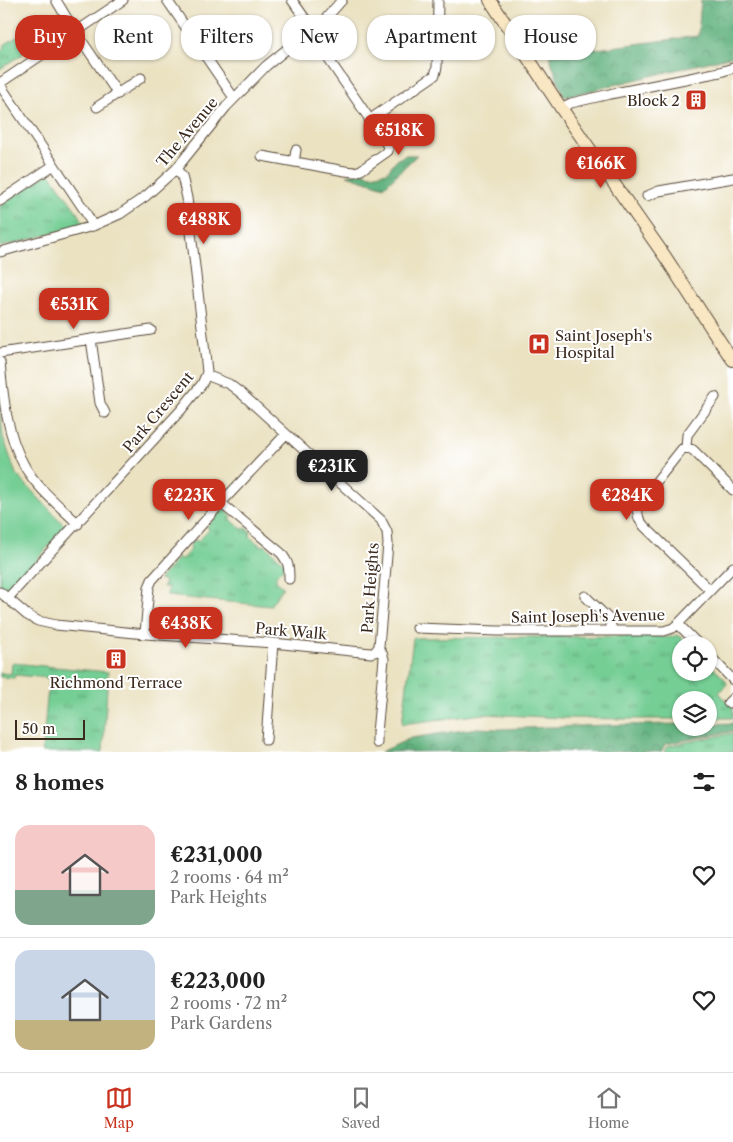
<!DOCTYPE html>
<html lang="en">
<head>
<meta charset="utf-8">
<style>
	:root { --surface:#fff; --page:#f6f6f6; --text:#222; --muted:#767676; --line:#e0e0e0; --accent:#c8321e }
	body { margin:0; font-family:"Libre Caslon Text",serif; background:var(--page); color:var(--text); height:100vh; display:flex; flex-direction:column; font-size:19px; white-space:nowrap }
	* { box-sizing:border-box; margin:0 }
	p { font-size:16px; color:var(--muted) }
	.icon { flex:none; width:28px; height:28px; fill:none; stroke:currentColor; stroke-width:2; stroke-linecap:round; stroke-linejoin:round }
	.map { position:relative; height:752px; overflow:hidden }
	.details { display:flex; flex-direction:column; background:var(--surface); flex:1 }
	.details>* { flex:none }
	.hud { position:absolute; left:15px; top:15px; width:704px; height:45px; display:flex; gap:10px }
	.fabs { position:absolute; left:672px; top:636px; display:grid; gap:10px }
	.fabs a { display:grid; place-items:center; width:45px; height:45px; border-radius:50%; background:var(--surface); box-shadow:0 1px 4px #0004; font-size:25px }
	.scale { position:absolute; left:15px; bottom:12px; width:70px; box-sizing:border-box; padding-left:5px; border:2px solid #3b2a1e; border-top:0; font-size:14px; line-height:18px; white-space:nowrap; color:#3b2a1e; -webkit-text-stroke:4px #fff; paint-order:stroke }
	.price { position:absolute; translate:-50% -42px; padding:0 11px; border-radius:10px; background:var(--accent); color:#fff; font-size:16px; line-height:32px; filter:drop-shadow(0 1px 2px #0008) }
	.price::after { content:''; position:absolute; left:50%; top:30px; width:15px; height:11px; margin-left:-8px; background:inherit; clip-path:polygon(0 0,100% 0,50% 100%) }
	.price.selected { background:#222; color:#fff }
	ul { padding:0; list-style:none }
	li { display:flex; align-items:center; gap:15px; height:125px; padding:0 15px }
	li+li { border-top:1px solid var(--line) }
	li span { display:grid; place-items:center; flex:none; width:140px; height:100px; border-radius:15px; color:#555 }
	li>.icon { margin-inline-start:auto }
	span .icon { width:60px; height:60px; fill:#fffc; stroke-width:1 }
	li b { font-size:21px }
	h2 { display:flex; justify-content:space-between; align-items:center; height:60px; padding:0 15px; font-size:21px }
	.chip { padding:0 18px; border-radius:20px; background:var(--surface); box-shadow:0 1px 4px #0004; font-size:18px; line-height:45px }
	.chip.selected { background:var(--accent); color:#fff }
	.menu { display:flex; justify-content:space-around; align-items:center; height:70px; border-top:1px solid var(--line); background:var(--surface); font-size:14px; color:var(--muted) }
	.menu a { display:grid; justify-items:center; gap:2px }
	.menu .selected { color:var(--accent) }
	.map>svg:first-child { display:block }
	.grass { fill:url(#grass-tufts); stroke:#587c59 }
	.forest { fill:url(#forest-crowns); stroke:#4e6e4e }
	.green { fill:#75ce94; stroke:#587c59 }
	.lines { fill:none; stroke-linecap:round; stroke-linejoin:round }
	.street-casing { stroke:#554637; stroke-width:11 }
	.secondary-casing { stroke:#554637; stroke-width:14 }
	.street { stroke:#fff; stroke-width:9 }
	.secondary { stroke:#f9e7c3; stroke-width:12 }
	.labels { text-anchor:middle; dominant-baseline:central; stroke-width:4; stroke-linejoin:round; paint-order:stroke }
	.poi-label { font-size:15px; fill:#3b2a1e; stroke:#fff; text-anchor:end }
	.street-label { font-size:15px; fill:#3b2a1e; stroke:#fff }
</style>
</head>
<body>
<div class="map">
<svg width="733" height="752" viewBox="0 0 733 752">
	<defs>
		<pattern id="grass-tufts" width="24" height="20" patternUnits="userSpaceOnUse" patternTransform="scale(1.25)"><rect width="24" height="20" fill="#75ce94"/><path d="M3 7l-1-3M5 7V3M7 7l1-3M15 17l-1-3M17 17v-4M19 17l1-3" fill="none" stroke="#61a778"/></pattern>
		<pattern id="forest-crowns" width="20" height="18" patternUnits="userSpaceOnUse" patternTransform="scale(1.25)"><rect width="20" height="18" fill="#60b17e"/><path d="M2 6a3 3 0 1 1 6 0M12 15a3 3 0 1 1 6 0" fill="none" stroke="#509067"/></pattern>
	</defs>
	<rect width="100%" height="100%" fill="#fff"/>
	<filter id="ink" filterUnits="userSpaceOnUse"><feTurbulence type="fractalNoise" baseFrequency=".02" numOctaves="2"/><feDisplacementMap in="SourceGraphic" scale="10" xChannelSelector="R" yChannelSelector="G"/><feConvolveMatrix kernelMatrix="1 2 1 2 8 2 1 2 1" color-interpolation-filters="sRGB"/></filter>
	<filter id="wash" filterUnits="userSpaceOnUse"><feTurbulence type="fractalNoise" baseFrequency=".0096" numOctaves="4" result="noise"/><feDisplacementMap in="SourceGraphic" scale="20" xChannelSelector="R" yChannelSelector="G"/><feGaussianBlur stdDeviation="1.12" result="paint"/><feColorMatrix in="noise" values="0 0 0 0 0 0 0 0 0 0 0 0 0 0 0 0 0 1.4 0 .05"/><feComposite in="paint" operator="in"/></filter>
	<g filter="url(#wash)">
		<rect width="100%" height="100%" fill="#ebe2c2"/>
		<path class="grass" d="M49,16l9,15 -58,38v-18l5,-4 -1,-2z
			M49,173l2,2 29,41 4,9 -84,22v-41z
			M222,511h4l5,4v5l11,9 4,-1 5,4 -1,5 11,9 4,-1 20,19v3c-9,6 -14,13 -2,20l-13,19 -103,-10 1,-9h-5l2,-6 -6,-2 18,-20h5l9,-10 -1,-4 4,-5 4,1 11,-11 -2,-4z
			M677,635l4,2 8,8h-8v27h28v-8l16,15 2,5 -8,9 11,12 3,-2v15h-24v-18h-28v19h-61l-56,-1 -80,-4 -82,10 11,-86 244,-2c7,2 13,2 20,-1z
			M12,663l96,9 -5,80h-61l7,-74 -34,-3 -1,3 -14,-1v-4l11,1z
			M733,733v19h-69l3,-6z"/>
		<path class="forest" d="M701,0h32v56l-169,41 -15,-42 149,-19z
			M406,155h11l-33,32 -37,-12 15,-3 9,3 16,-3 9,-12z
			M733,723v8l-68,13 -4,8 -146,-1 -134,1 30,-14 66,-10 22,1 107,-4 75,-1v4h28v-4z"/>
		<path class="green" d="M0,408l3,29 13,37 50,53 -58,65 -8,-7z"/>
	</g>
	<g filter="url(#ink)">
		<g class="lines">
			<g class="street-casing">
				<path id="street" d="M56,0l15,25 47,69
					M167,0l67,98
					M0,83l123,-83
					M0,85l85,126 8,15
					M97,107l44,-29
					M561,108l10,-5 39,-9 110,-22 13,-4
					M369,120l66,-45 2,-8 1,-67
					M262,156l83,15 10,1 6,-2 27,-19v-4l-2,-4 -72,-105 -3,-11 -19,-27
					M294,162l2,-12
					M647,196l12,-5 74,-13
					M0,201l54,-36
					M0,252l93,-26 27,-12 26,-18 30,-27 50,-62 40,-41 21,-17 34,-25 21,-24
					M91,339l9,64 5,10
					M0,353l151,-23
					M0,362c3,35 7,74 25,105 13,22 35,39 53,57
					M206,375l23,9 13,10 139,126 6,12 1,12 -9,102 -1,2
					M686,447l-4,2 -34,43 -11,17 2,10 5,7 66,64
					M686,447l7,3 40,40
					M686,447l1,-12 28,-38
					M221,503l60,50c8,10 8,14 8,26
					M0,592l27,23 11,6 18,4 89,9 128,9 98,10 4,-1 3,-4
					M585,596l25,24 2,11
					M7,599l174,-189 21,-26 4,-9 1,-3 -4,-37 -16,-137 -5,-22 -6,-7
					M678,624l21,21
					M417,628l80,3h167l9,-3 5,-4 55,-57
					M145,634l4,-47 3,-7 69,-77 65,-69
					M709,655l24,25
					M728,703l5,-5
					M266,740l7,-97
					M377,743v-10l7,-74 -2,-6 -4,-5"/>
			</g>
			<g class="secondary-casing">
				<path id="secondary" d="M490,0l71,108 105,150 57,88 10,14"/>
			</g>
			<use href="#street" class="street"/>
			<use href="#secondary" class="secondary"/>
		</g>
	</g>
	<defs>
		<g id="building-square" transform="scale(1.125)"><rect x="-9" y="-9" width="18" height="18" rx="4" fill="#c8321e" stroke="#fff"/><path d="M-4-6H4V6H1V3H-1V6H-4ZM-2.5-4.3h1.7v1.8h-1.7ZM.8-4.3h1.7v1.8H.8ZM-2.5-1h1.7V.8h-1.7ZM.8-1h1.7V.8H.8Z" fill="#fff"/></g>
		<g id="hospital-square" transform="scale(1.125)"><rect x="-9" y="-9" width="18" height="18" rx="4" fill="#c8321e" stroke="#fff"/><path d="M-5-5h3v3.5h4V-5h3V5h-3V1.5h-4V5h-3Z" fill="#fff"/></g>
	</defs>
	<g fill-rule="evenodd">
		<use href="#building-square" x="696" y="100"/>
		<use href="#hospital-square" x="539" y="344"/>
		<use href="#building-square" x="116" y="659"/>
	</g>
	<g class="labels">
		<g class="poi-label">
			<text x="680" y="100">Block 2</text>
			<text x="555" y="335" text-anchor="start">Saint Joseph's<tspan x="555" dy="17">Hospital</tspan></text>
			<text x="116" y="682" text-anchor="middle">Richmond Terrace</text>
		</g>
		<g class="street-label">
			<text transform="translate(187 132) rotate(-50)">The Avenue</text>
			<text transform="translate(158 412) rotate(-50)">Park Crescent</text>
			<text transform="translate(370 588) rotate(-86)">Park Heights</text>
			<text transform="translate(588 616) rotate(-1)">Saint Joseph's Avenue</text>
			<text transform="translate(291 631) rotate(5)">Park Walk</text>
		</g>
	</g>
</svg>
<div class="fabs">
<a><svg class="icon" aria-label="locate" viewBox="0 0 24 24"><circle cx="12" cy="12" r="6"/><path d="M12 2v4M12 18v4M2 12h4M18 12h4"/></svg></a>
<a><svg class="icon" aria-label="layers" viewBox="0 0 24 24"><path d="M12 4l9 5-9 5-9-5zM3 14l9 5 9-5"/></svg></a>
</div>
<div class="scale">50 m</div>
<b class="price" style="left:399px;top:156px">€518K</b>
<b class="price" style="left:601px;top:189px">€166K</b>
<b class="price" style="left:204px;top:245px">€488K</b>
<b class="price" style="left:74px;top:330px">€531K</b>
<b class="price selected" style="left:332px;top:492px">€231K</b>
<b class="price" style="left:189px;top:521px">€223K</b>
<b class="price" style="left:627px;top:521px">€284K</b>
<b class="price" style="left:186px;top:649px">€438K</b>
<div class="hud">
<a class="chip selected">Buy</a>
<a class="chip">Rent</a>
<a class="chip">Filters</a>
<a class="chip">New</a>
<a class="chip">Apartment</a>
<a class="chip">House</a>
</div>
</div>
<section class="details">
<h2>8 homes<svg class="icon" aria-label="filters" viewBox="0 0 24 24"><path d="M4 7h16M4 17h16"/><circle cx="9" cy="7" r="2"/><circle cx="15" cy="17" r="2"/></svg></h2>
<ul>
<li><span style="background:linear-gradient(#f6c9c9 65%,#7fa58c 0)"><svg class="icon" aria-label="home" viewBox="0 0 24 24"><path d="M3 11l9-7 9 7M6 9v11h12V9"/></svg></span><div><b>€231,000</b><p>2 rooms · 64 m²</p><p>Park Heights</p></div><svg class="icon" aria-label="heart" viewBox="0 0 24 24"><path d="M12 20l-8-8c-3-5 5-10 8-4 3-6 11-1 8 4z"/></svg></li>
<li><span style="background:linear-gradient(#c9d6e8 70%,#c2b280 0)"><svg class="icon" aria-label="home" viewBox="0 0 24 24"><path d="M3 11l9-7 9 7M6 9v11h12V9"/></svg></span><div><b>€223,000</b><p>2 rooms · 72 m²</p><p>Park Gardens</p></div><svg class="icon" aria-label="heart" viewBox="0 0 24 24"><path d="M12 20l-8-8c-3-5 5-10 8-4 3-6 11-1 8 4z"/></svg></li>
</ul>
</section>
<nav class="menu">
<a class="selected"><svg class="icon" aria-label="map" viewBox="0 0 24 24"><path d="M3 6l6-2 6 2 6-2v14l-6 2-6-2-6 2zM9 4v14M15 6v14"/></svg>Map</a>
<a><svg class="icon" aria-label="saved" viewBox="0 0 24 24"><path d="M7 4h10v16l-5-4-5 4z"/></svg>Saved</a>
<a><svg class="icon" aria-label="home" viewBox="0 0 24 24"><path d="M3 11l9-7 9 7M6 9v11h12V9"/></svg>Home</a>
</nav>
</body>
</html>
